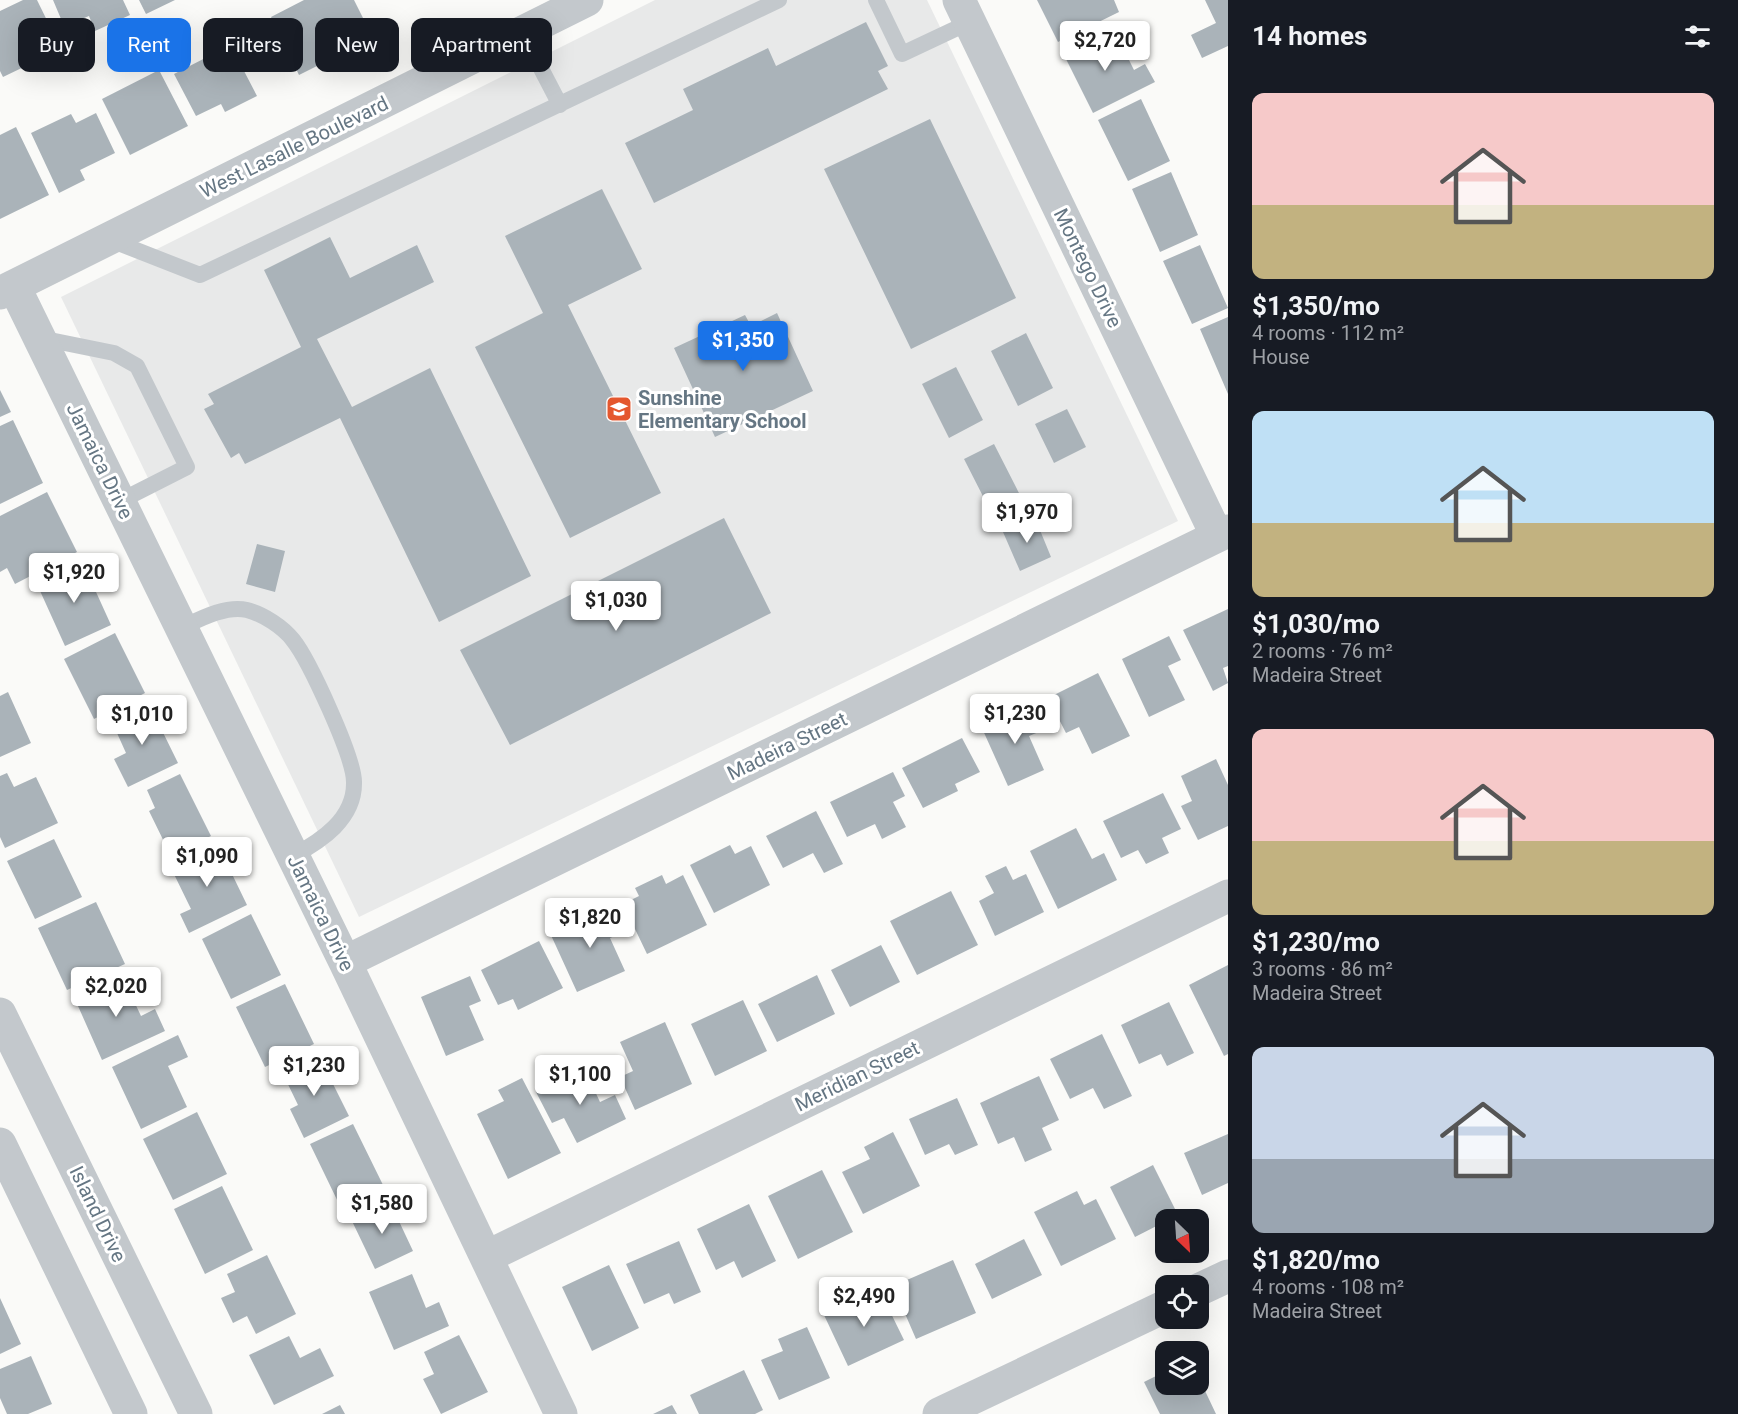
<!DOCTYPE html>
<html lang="en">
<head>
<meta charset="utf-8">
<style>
	:root { --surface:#171b24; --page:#20242c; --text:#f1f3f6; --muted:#9ea1a6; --accent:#1a73e8 }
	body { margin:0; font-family:Roboto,sans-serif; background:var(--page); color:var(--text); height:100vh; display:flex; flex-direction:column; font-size:22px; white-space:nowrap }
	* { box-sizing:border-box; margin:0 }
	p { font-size:20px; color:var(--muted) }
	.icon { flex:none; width:33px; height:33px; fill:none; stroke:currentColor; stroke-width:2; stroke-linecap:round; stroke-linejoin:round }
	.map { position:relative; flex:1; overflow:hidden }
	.sheet { display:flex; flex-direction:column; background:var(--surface); width:510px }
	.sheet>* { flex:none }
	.hud { position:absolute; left:18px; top:18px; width:570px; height:54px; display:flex; gap:12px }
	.needle { width:39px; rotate:155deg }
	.fabs { position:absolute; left:1155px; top:1209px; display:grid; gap:12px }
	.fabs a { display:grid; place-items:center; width:54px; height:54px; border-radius:12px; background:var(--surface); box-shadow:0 6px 24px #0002; font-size:30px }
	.price { position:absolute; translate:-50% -51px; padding:0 14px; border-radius:6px; background:#fff; color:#222; font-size:20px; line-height:39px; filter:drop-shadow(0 2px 3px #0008) }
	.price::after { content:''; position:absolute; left:50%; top:36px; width:18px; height:14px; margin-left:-9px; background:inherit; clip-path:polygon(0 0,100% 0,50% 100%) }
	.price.selected { background:var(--accent); color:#fff }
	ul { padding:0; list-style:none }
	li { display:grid; align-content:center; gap:12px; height:318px; padding:0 24px }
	li span { display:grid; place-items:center; height:186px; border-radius:12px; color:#555 }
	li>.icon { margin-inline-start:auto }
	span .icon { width:108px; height:108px; fill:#fffc; stroke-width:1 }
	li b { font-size:26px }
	h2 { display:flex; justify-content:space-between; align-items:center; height:72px; padding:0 24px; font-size:26px }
	.pill { padding:0 21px; border-radius:12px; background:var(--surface); box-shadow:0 6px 24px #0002; font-size:21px; line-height:54px }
	.pill.selected { background:var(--accent); color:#fff }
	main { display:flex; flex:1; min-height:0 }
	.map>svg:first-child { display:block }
	.built { fill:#e8e9e9 }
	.building { fill:#aab3b9 }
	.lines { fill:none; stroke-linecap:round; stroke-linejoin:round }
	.service { stroke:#c3c8cc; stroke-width:16 }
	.minor { stroke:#c3c8cc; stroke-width:33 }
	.tertiary { stroke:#c3c8cc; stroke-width:33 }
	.labels { text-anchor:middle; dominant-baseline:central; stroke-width:6; stroke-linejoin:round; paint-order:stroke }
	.street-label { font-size:20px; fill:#657683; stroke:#fff }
	.poi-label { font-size:20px; font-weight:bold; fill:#657683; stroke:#fff; text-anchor:start }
</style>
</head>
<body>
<main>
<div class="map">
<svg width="1228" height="1414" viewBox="0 0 1228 1414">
	<rect width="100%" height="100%" fill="#fafaf8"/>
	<path class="built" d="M655,0h272l251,521 -819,396 -298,-620z"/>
	<path class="building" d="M23,0h14l24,49 -58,28 -3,-6v-60z
		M53,0h70l7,15 -35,16 -6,-15 -25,10z
		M139,0h36l-29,14z
		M304,0h50l19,38 -74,37 -28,-58z
		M1037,0h77l5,12 -61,30z
		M1205,0h23v46l-26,12 -11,-23 25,-12z
		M866,22l22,44 -10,5 10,18 -234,114 -29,-60 68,-33 -10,-21 85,-41 8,18z
		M220,25l37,71 -32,16 -4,-8 -25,12 -22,-42 41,-21 -10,-20z
		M1100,32l11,20 11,-6 12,24 11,-6 10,18 -62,31 -31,-62z
		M159,70l29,56 -58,29 -28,-56z
		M1141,99l29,62 -42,20 -30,-61z
		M96,113l19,40 -35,17 5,10 -26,13 -28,-60 40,-19 5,9z
		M930,119l86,179 -105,51 -87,-180z
		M16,127l33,68 -49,24v-84z
		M1171,172l27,63 -38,17 -28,-63z
		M602,189l40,80 -74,36 93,188 -91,45 -95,-191 68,-34 -38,-77z
		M330,237l20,41 67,-33 17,37 -117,57 35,68 78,-39 101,208 -92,46 -99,-204 -95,46 -6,-11 -8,5 -27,-49 10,-5 -6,-10 93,-47 -37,-77z
		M1200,245l28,63 -36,16 -29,-63z
		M777,313l36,78 -98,46 -41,-89 71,-33 6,11z
		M1228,317v77l-28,-65z
		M1026,333l27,55 -35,18 -27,-55z
		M956,367l27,53 -34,18 -27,-54z
		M0,390l11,22 -11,5z
		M1067,409l19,38 -32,16 -19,-39z
		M13,420l30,63 -43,21v-78z
		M994,444l27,53 -30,15 -27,-53z
		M47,492l30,60 -62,32 -8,-16 -7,4v-56z
		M724,518l47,95 -261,132 -50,-95z
		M1035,518l16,39 -31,14 -17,-39z
		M257,544l28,7 -10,41 -29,-8z
		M82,561l29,64 -46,21 -29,-64z
		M1228,609v57l-5,2 5,15 -15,8 -30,-61z
		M115,633l30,60 -51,26 -30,-60z
		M1169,636l12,24 -13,6 17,34 -36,17 -27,-58z
		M1098,673l32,63 -38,18 -13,-27 -13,6 -18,-35z
		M8,692l23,51 -31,14v-61z
		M149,704l29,59 -50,24 -14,-28 12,-6 -14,-31z
		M1029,705l12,26 -12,5 15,34 -36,16 -27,-60z
		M962,738l18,34 -25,12 3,7 -35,17 -21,-40z
		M1216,759l12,26v41l-30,14 -17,-34 11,-5 -11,-25z
		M893,772l12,24 -12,6 13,25 -24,12 -7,-15 -28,13 -17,-35z
		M7,773l7,14 22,-10 22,46 -53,25 -5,-11v-61z
		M180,774l31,62 -40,20 -22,-45 6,-3 -8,-18z
		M1163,793l18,36 -19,9 7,15 -23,11 -8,-14 -17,8 -18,-37z
		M816,811l27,53 -19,9 -11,-20 -30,15 -17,-32z
		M1076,828l16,31 12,-6 13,27 -59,29 -28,-58z
		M54,839l28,58 -47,22 -28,-58z
		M217,843l30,62 -58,28 -9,-19 11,-5 -21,-43z
		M730,845l5,9 16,-8 19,39 -56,28 -24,-48z
		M1006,866l7,14 13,-6 18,38 -49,24 -16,-35 15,-8 -9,-17z
		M662,875l4,9 17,-9 24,50 -60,29 -24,-50 16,-8 -4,-8z
		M951,891l27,54 -61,30 -27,-54z
		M96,902l29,62 -58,26 -29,-62z
		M610,907l12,26 -12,5 15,33 -48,21 -27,-59z
		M251,914l30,61 -50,24 -29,-60z
		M539,941l24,47 -45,22 -5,-11 -15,6 -17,-35z
		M881,945l19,37 -50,25 -19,-37z
		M1228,965v89l-4,2 -35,-71z
		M817,975l18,39 -58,28 -19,-38z
		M122,976l19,40 14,-7 10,22 -63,29 -28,-63z
		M470,976l11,25 -12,5 15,34 -38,16 -25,-59z
		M285,984l29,60 -49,23 -29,-60z
		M743,1000l24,51 -52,25 -24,-52z
		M1169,1002l25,51 -27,13 -6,-12 -22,10 -18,-39z
		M665,1022l27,62 -57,26 -15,-33 13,-6 -13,-29z
		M1102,1034l30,62 -28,13 -11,-21 -23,11 -20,-40z
		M178,1035l10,22 -20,9 19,41 -46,22 -29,-62z
		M318,1054l31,62 -45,22 -14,-29 8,-4 -16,-33z
		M584,1068l16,34 15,-7 11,24 -49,24 -13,-25 -12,5 -16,-31z
		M1039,1076l20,44 -17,8 10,22 -27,12 -11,-25 -16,7 -18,-41z
		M522,1078l39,75 -53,26 -31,-65 27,-13 -6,-11z
		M957,1098l21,47 -23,10 -6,-11 -24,11 -16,-36z
		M197,1112l30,62 -54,26 -30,-61z
		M353,1124l30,61 -43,21 -30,-62z
		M893,1132l27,54 -57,28 -21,-42 28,-13 -6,-12z
		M1228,1134v49l-26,12 -18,-42z
		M1153,1165l25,50 -43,22 -25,-50z
		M822,1170l31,62 -55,27 -30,-63z
		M222,1186l31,64 -48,24 -31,-65z
		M1077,1191l7,14 12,-6 20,40 -55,27 -27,-54z
		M389,1200l24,51 -38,18 -24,-50z
		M749,1204l27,57 -34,17 -8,-17 -18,9 -19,-41z
		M1024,1239l18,36 -50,24 -17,-35z
		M679,1241l22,51 -27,12 -5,-11 -25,11 -18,-40z
		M267,1255l29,59 -40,20 -9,-18 -14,7 -12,-25 14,-6 -8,-18z
		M953,1260l23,53 -60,26 -23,-53z
		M609,1265l30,63 -47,23 -30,-64z
		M412,1274l14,34 13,-6 10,24 -55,24 -25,-58z
		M879,1289l25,51 -56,26 -24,-51z
		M0,1298l21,46 -21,10z
		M807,1327l23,51 -51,22 -18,-40 22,-9 -5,-12z
		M459,1335l29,57 -47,22 -18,-35 11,-5 -10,-22z
		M289,1336l11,22 20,-10 14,28 -60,29 -25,-50z
		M31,1356l21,48 -24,10h-21l-7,-16v-29z
		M744,1370l19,40 -8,4h-56l-9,-19z
		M1166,1371v13h32v-8l18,38h-56l-16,-32z
		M340,1405l5,9h-23z
		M672,1405l5,9h-24z"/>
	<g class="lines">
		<path class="service" d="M876,0l26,54 68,-32
			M522,32l38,73
			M108,239l92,36 579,-275
			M40,338l74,15 23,13 50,101 -67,34
			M181,628c19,-9 45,-23 66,-18 16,4 36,17 46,30 16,20 61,117 61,142 1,37 -33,59 -61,74"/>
		<path class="minor" d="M959,0l258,536
			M14,286l331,676 216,452
			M0,293l587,-293
			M345,962l883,-431
			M486,1257l742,-361
			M1198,1290l30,-14
			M939,1414l227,-108"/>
		<path class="tertiary" d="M0,1014l196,400
			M0,1144l131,270"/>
	</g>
	<defs>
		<g id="school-square" transform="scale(1.35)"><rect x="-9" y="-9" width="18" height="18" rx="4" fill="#e4572e" stroke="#fff"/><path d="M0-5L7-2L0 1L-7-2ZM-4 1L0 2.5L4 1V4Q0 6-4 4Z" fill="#fff"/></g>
	</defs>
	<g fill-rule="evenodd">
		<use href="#school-square" x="619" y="409"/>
	</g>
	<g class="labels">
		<g class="street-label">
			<text transform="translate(294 147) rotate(-26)">West Lasalle Boulevard</text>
			<text transform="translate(1088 268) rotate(64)">Montego Drive</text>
			<text transform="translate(100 461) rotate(64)">Jamaica Drive</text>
			<text transform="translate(787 746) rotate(-26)">Madeira Street</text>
			<text transform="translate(321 913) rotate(64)">Jamaica Drive</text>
			<text transform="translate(857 1076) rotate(-26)">Meridian Street</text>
			<text transform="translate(98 1214) rotate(64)">Island Drive</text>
		</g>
		<g class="poi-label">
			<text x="638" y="398">Sunshine<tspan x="638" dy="23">Elementary School</tspan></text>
		</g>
	</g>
</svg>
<div class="fabs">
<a><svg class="needle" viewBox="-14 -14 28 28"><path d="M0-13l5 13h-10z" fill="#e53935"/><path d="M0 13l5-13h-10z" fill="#9ea1a6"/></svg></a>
<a><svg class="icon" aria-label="locate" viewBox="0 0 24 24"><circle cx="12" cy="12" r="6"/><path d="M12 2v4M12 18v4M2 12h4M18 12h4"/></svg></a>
<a><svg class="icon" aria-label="layers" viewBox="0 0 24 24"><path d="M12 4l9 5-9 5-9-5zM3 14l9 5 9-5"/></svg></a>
</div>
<b class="price" style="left:1105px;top:72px">$2,720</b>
<b class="price selected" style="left:743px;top:372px">$1,350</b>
<b class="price" style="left:1027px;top:544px">$1,970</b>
<b class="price" style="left:74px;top:604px">$1,920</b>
<b class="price" style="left:616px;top:632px">$1,030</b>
<b class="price" style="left:1015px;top:745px">$1,230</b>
<b class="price" style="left:142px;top:746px">$1,010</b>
<b class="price" style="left:207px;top:888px">$1,090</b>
<b class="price" style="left:590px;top:949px">$1,820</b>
<b class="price" style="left:116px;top:1018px">$2,020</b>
<b class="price" style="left:314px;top:1097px">$1,230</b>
<b class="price" style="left:580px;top:1106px">$1,100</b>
<b class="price" style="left:382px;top:1235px">$1,580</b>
<b class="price" style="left:864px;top:1328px">$2,490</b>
<div class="hud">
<a class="pill">Buy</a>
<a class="pill selected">Rent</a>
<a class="pill">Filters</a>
<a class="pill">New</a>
<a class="pill">Apartment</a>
</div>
</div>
<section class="sheet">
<h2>14 homes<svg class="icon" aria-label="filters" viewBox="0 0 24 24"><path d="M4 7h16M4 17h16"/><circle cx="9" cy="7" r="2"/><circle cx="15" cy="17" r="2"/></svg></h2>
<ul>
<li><span style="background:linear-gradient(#f6c9c9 60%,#c2b280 0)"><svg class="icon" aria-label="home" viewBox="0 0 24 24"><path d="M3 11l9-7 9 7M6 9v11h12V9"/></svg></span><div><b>$1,350/mo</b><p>4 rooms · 112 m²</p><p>House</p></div></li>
<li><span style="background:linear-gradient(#bfe0f5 60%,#c2b280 0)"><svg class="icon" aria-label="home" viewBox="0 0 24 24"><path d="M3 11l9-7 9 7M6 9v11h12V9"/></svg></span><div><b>$1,030/mo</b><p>2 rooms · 76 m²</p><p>Madeira Street</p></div></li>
<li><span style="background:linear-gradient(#f6c9c9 60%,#c2b280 0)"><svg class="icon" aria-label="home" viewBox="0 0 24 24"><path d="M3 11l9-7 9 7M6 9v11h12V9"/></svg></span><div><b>$1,230/mo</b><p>3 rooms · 86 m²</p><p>Madeira Street</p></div></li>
<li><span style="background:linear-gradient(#c9d6e8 60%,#9aa5b1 0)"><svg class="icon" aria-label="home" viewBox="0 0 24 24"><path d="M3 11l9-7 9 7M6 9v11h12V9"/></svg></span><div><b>$1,820/mo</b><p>4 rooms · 108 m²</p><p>Madeira Street</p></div></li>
</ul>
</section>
</main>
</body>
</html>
